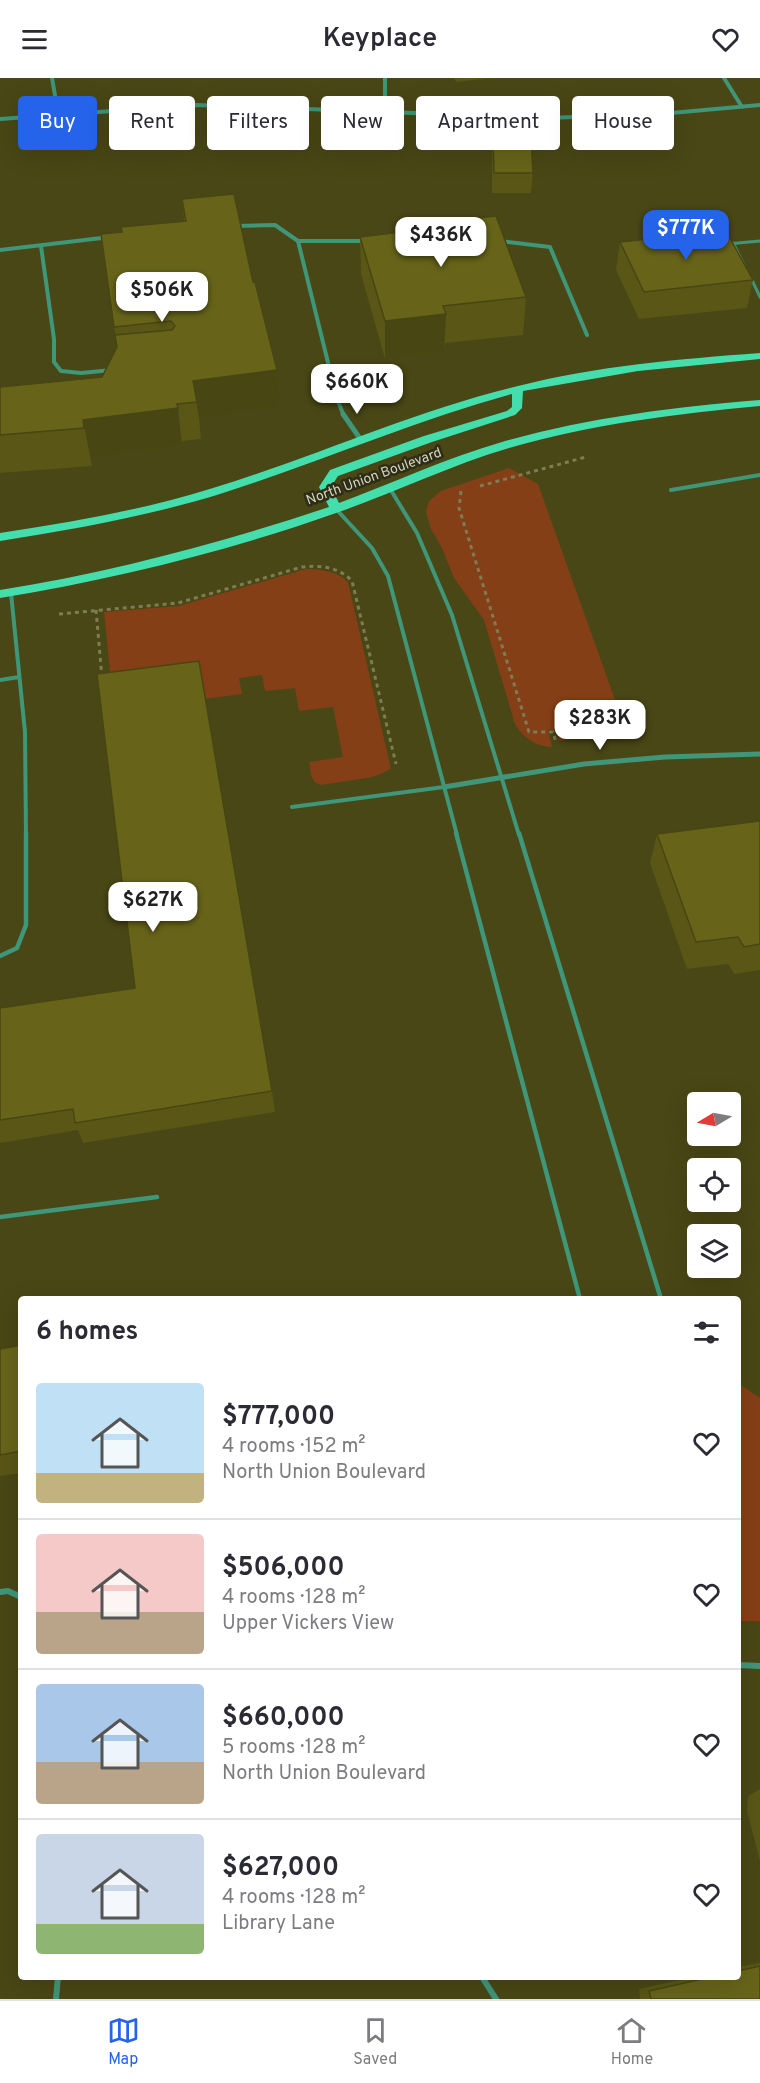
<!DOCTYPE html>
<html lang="en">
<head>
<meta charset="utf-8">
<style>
	:root { --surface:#fff; --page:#f7f7f7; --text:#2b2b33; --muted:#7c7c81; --line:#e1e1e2; --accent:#2563eb }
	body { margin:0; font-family:Overpass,sans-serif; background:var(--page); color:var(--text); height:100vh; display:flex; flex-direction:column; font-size:22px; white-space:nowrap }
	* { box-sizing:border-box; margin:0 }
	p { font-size:20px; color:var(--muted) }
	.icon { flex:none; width:33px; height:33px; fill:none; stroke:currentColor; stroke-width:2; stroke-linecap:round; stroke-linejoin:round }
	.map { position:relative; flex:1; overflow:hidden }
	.side { position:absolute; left:18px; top:1218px; width:723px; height:684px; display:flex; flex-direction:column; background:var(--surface); border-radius:6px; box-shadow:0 6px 24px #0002 }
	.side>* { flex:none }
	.banner { position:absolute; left:18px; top:18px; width:724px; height:54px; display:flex; gap:12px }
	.needle { width:39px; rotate:260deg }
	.tools { position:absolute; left:687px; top:1014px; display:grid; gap:12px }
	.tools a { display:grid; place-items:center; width:54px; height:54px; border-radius:6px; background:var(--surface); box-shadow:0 6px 24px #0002; font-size:30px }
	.price { position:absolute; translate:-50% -51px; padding:0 14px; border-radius:12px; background:#fff; color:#222; font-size:20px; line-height:39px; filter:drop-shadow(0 2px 3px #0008) }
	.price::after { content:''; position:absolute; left:50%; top:36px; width:18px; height:14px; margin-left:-9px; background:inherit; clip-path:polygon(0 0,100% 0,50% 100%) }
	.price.active { background:var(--accent); color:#fff }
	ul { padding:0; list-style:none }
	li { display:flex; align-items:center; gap:18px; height:150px; padding:0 18px }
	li+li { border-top:2px solid var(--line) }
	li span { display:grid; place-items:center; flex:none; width:168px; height:120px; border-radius:6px; color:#555 }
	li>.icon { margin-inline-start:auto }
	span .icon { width:72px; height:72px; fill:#fffc; stroke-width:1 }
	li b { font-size:26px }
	h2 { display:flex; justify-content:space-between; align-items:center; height:72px; padding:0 18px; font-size:26px }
	.tag { padding:0 21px; border-radius:6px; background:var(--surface); box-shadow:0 6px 24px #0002; font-size:21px; line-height:54px }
	.tag.active { background:var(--accent); color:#fff }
	header { display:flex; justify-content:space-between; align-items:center; height:78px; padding:0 18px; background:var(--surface); font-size:27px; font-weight:600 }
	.tab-bar { display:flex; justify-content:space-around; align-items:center; height:84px; border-top:2px solid var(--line); background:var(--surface); font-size:16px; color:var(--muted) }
	.tab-bar a { display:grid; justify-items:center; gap:3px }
	.tab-bar .active { color:var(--accent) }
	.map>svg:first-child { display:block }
	.green { fill:#853f16 }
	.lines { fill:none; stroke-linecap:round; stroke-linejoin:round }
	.path { stroke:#7d7c53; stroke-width:3; stroke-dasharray:4 4; stroke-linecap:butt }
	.lane-far3 { stroke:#3f9678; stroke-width:3 }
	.lane-far2 { stroke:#3f9678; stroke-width:4 }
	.lane-far1 { stroke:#3f9678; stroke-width:4.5 }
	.lane { stroke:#3f9678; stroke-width:6 }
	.street-far1 { stroke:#3f9678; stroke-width:4 }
	.street { stroke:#3f9678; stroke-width:5 }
	.primary { fill:#44dead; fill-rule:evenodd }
	.wall { fill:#595616 }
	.shaded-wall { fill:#484612 }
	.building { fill:#67641a; stroke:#484612; stroke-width:1.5 }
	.labels { text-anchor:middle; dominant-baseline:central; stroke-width:5; stroke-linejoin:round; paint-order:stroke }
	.far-street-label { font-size:14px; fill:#d4d4ba; stroke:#2d2d18 }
</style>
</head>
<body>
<header><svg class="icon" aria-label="menu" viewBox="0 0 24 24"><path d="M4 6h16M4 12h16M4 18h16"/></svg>Keyplace<svg class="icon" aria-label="heart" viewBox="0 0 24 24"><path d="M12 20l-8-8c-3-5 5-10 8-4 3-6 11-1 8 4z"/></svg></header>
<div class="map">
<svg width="760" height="1921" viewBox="0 0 760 1921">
	<rect width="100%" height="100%" fill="#494715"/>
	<path class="green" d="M509,390l29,16 81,227 5,3 -46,24 -19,3 -3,-10 -8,-2 4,18c-15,0 -29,-9 -37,-23l-31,-104 -30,-42 -12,-30 -11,-19 -5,-17 3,-11 12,-10z
		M306,491c14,0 31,2 42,13l43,187 -18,8 -52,8c-11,-3 -10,-13 -12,-23l34,-5 -10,-50 -34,4 -4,-23 -30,3 -3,-16 -23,3 3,16 -38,5 -92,-8 -8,-79 75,-6z
		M738,1305l22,15v223h-18l-4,-3z"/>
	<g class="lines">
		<path class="path" d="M480,408l106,-29
			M461,413l-2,17 70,224h24l3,10
			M96,532l6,68
			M59,536l119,-11 124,-36c19,-2 37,0 50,14l44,183"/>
		<path class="lane-far3" d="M733,165l11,22
			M727,166l33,-3
			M751,200l9,19"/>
		<path class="lane-far2" d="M389,409l28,46 35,82 67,220
			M671,412l89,-15
			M336,431l36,39 16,28 69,259
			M11,515l14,139 1,103
			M0,602l19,-3
			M292,729l152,-20"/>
		<path class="lane-far1" d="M456,755l124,466
			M519,755l142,466
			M0,878l17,-8 9,-23v-92
			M0,1139l157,-20"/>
		<path class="lane" d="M0,1514l8,-1 13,6
			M738,1587l22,1
			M482,1899l14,22
			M56,1921l2,-22"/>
		<path class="street-far1" d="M52,0l6,35
			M385,0v33
			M724,0l18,29
			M0,41l197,-14 350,13 113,-4 100,-9
			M233,148l42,-1 23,16
			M500,163l50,6 37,88
			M41,168l13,93v23l7,9 20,2 31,-3
			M0,172l110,-13
			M344,338l-7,-17 -39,-158h69"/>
		<path class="street" d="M343,336l18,26
			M444,709l140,-23 81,-7 95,-3"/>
		<path class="primary" d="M760,275v6l-122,12 -115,20 -1,17 -7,7 -83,27 -94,34 -7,11 8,16c54,-20 107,-45 163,-61 84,-24 171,-35 258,-42v6c-84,8 -169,18 -251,42 -58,17 -113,44 -170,64 -110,39 -224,67 -339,86v-8c112,-18 221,-47 329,-83l-10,-20 11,-17 94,-34 83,-25 5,-4v-13c-98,27 -192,68 -289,99 -73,23 -148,36 -223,48v-8c72,-11 143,-23 213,-45 102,-31 200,-77 305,-102 79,-20 161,-27 242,-33z"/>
	</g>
	<path class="wall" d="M454,0h38l-36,4z
		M493,59l40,36 -2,20h-39v-36z
		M182,121l71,83 24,88 3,38 -81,10 2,21 -19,2v4l-91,13 1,8 -92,7v-86l102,-10 15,-30 -16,-113 21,-2 62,-11z
		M439,144l87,75 -3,38 -78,8 -1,8 -59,8 -24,-85 -1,-37 79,-10z
		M620,164l133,38 -6,28 -108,11 -23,-49z
		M760,743v149l-26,4 -6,-10 -41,5 -37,-106 7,-29z
		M0,930l272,83 3,21 -192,31 -5,-13 -78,13z
		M21,1267v128l-21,3v-127z
		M760,1711v72l-13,-50 1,-15z
		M760,1885v36h-120l-1,-10 55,-12h44v-10z"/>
	<path class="shaded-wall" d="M446,236l-2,37 -59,8v-38z
		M277,292l3,38 -81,10 -6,-37z
		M178,330l4,37 -91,13 1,8 -9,-46z"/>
	<path class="building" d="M493,59h38l2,36h-39z
		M234,116l19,88h2l22,88 -84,11 4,21 -20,2 1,4 -95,12 1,8 -84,7v-48l102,-10 15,-30 -2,-12 57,-5 3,-4 -4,-5 -57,6 -13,-93 21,-2 -1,-5 65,-6 -4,-22z
		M496,138l30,81 -83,9 3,8 -61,7 -25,-84 81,-10 -2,-5z
		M726,153l27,49 -109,12 -24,-50z
		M199,583l73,430 -197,32 -2,-14 -73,11v-112l135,-20 -38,-314z
		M760,743v123l-16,3 -6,-10 -42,5 -39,-108z
		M21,1267v106l-21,4v-106z
		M760,1888v33h-109l-2,-8 62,-14h27v-6z"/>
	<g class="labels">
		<g class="far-street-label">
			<text transform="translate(374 399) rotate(-20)">North Union Boulevard</text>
		</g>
	</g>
</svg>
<div class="tools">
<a><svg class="needle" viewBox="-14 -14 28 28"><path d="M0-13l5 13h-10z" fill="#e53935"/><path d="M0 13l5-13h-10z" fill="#7c7c81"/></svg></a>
<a><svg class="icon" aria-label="locate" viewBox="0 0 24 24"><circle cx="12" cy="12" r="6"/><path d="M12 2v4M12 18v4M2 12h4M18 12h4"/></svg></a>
<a><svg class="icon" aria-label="layers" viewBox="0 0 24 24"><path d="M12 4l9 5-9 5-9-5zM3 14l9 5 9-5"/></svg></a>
</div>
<b class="price active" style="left:686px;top:183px">$777K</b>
<b class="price" style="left:441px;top:190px">$436K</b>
<b class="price" style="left:162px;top:245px">$506K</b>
<b class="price" style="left:357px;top:337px">$660K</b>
<b class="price" style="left:600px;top:673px">$283K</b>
<b class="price" style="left:153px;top:855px">$627K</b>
<div class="banner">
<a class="tag active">Buy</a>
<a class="tag">Rent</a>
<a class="tag">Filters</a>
<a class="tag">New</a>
<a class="tag">Apartment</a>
<a class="tag">House</a>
</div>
<section class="side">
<h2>6 homes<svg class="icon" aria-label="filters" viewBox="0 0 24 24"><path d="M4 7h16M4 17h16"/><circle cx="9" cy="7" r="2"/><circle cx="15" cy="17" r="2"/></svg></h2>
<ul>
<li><span style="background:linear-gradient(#bfe0f5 75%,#c2b280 0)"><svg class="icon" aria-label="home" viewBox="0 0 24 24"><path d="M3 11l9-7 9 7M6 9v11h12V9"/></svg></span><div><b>$777,000</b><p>4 rooms · 152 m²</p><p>North Union Boulevard</p></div><svg class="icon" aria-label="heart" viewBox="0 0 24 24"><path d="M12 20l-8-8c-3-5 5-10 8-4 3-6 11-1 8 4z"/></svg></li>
<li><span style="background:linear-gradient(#f6c9c9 65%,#b9a48a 0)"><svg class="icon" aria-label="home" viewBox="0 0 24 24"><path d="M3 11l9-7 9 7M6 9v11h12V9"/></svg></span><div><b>$506,000</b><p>4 rooms · 128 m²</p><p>Upper Vickers View</p></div><svg class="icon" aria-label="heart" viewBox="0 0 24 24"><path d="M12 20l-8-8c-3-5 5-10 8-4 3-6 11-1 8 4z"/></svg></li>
<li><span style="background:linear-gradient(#a9c7e8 65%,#b9a48a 0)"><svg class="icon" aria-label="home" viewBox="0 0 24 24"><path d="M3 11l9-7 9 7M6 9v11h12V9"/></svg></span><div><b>$660,000</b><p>5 rooms · 128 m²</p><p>North Union Boulevard</p></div><svg class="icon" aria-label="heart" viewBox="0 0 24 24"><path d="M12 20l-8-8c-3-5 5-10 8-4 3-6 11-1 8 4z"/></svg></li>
<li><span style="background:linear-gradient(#c9d6e8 75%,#8fb573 0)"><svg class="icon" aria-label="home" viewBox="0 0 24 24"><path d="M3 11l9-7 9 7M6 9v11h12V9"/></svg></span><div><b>$627,000</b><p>4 rooms · 128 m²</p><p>Library Lane</p></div><svg class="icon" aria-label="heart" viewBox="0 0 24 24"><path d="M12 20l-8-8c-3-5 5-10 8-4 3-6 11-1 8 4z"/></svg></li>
</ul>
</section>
</div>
<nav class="tab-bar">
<a class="active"><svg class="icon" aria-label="map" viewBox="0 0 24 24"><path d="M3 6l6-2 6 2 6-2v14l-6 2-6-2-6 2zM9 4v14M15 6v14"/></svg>Map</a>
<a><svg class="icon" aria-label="saved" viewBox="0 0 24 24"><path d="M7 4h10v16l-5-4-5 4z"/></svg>Saved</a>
<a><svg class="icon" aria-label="home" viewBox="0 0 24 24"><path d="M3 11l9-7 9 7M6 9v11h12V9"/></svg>Home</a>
</nav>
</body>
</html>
